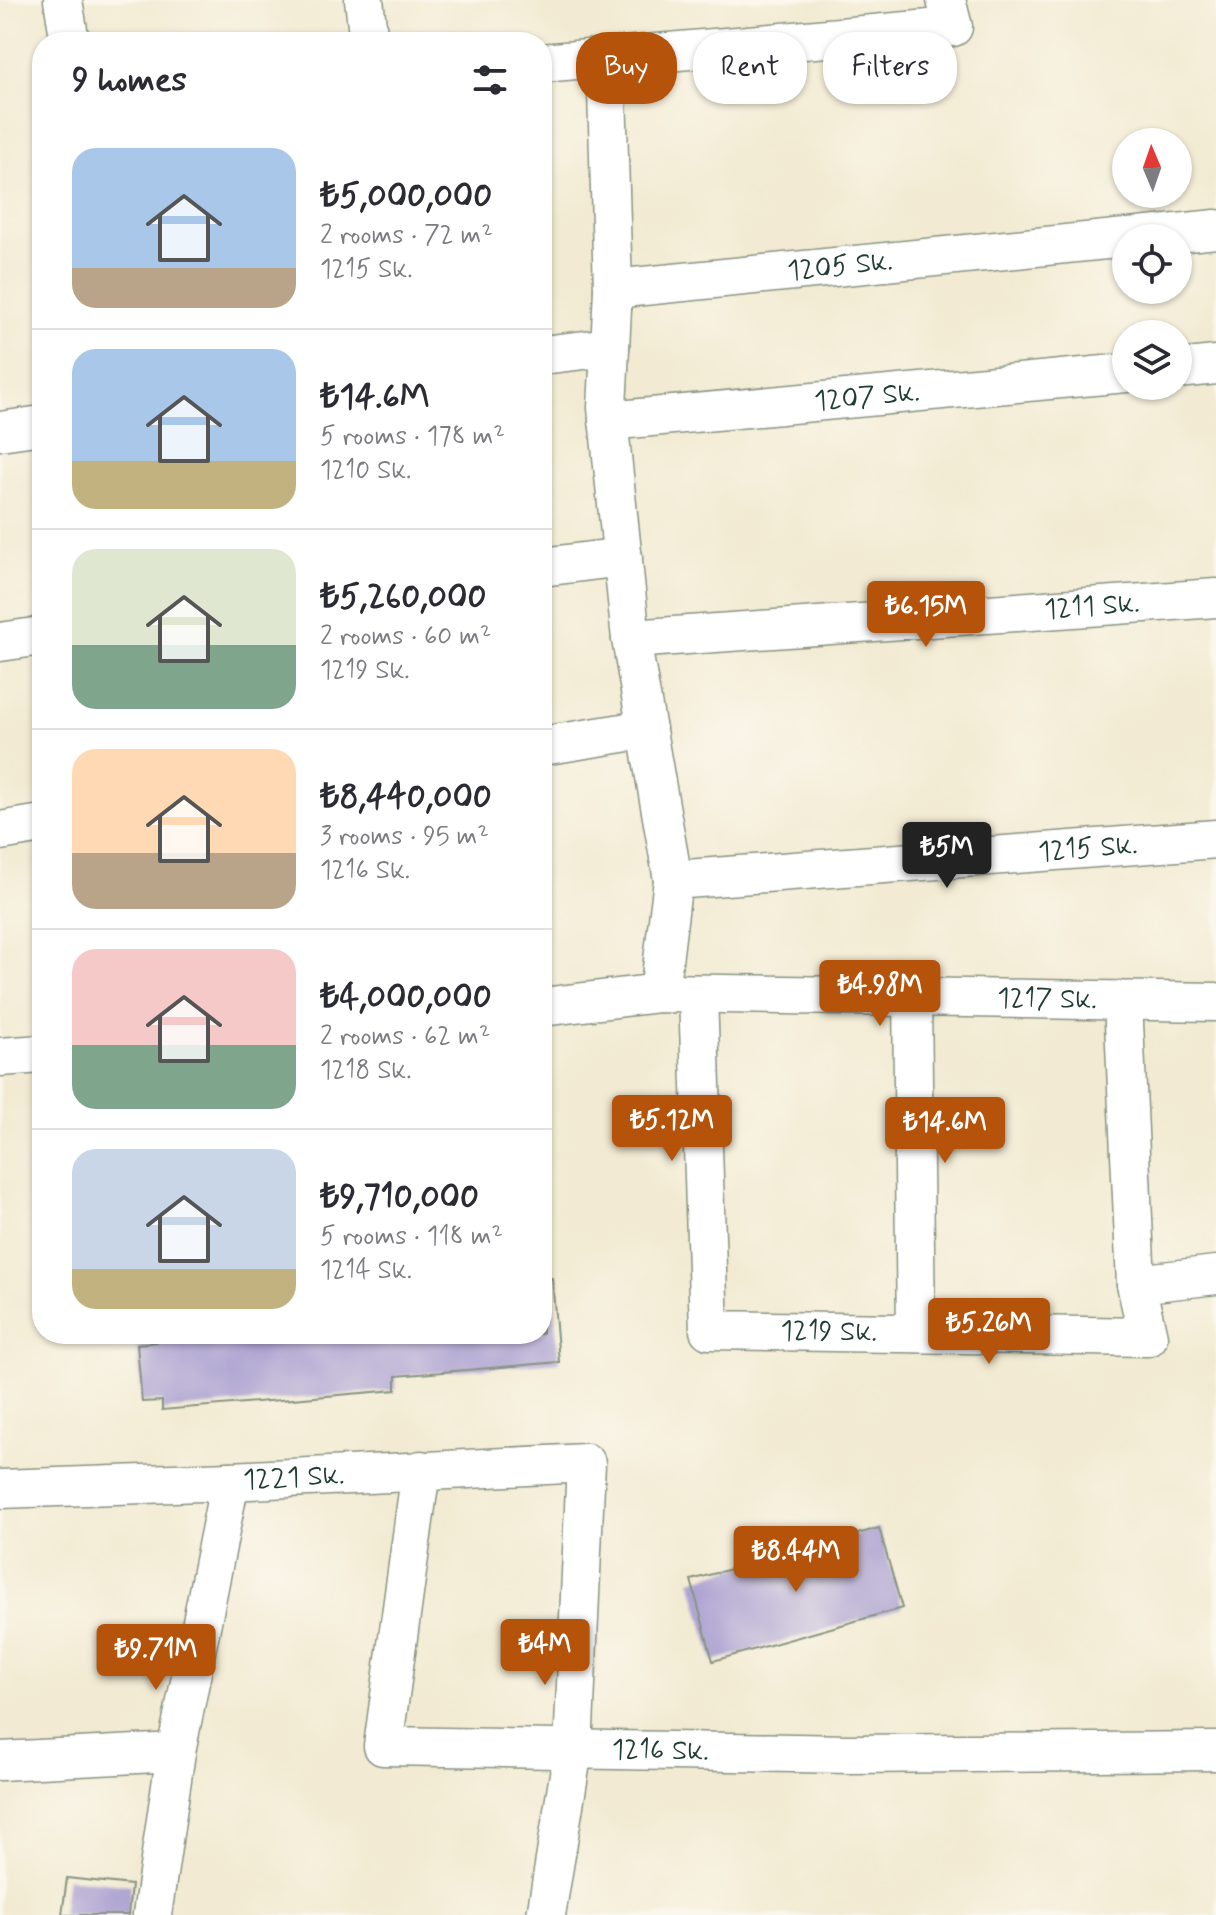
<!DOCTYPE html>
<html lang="en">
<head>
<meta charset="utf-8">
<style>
	:root { --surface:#fff; --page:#f2f2f3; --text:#2b2b33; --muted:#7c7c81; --line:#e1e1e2; --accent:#b45309 }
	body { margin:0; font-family:Mynerve,sans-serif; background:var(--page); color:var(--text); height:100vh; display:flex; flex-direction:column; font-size:30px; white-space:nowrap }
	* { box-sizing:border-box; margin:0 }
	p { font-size:26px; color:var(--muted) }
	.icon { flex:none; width:44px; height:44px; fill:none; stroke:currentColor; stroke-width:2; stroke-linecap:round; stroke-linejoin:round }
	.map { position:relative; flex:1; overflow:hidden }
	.details { position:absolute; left:32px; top:32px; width:520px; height:1312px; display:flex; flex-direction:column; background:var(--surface); border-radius:32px; box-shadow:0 2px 6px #0004 }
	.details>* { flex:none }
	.hud { position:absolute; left:576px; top:32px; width:520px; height:72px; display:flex; gap:16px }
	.needle { width:52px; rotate:358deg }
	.fabs { position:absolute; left:1112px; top:128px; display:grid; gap:16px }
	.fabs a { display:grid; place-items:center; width:80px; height:80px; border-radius:50%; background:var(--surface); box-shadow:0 2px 6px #0004; font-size:40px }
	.price { position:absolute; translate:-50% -68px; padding:0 18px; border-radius:8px; background:var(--accent); color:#fff; font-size:26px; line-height:52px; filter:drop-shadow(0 2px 4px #0008) }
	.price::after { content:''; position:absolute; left:50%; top:48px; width:24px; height:18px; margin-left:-12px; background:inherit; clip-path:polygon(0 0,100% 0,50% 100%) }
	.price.active { background:#222; color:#fff }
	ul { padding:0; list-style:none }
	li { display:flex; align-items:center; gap:24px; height:200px; padding:0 40px }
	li+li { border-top:2px solid var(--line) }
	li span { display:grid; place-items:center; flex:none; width:224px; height:160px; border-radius:24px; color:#555 }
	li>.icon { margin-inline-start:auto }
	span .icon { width:96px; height:96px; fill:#fffc; stroke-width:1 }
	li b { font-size:34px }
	h2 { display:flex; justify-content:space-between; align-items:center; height:96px; padding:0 40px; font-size:34px }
	.tag { padding:0 28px; border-radius:32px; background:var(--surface); box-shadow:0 2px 6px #0004; font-size:28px; line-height:72px }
	.tag.active { background:var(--accent); color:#fff }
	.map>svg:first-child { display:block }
	.building { fill:#aba1d1 }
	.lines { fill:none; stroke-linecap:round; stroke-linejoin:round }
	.minor-casing { stroke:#889483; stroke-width:41 }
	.minor { stroke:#fff; stroke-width:38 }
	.labels { text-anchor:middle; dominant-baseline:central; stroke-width:8; stroke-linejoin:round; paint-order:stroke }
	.street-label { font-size:28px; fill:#1f3d34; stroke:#fbf7ec }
</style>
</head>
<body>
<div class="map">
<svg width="1216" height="1915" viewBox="0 0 1216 1915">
	<rect width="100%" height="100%" fill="#fbf7ec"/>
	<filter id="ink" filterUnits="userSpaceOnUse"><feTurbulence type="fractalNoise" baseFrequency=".0125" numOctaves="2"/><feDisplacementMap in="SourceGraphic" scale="16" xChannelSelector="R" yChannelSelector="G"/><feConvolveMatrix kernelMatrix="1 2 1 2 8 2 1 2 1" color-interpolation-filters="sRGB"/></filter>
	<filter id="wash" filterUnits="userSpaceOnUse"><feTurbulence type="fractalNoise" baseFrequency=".006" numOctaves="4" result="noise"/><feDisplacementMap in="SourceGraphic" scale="32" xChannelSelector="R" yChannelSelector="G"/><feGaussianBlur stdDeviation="1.8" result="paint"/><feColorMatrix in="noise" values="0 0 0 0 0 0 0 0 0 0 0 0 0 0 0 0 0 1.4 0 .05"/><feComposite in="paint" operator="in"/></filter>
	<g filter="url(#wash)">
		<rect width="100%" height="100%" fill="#f2ead2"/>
		<g id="blocks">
			<path class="building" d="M552,1278l7,84 -163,14v14l-234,20v-9l-20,1 -5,-58 20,-2 -1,-8h386v-55z
				M879,1528l23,80 -189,53 -22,-81z
				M67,1878l64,7 -3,30h-66z"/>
		</g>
	</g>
	<g filter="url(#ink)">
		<use href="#blocks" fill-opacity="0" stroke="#889483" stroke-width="2"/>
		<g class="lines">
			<g class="minor-casing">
				<g id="minor">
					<path d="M63,0l7,42"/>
					<path d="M364,0l5,42"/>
					<path d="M606,58l7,231"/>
					<path d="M542,63l411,-36 -7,-27"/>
					<path d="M1129,238l87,-9"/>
					<path d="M542,355l68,-8"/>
					<path d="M1178,369l38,-4"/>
					<path id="s1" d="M608,421l518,-48"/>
					<path d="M0,431l42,-6"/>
					<path d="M542,567l81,-10"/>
					<path id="s2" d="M631,639l585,-41"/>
					<path d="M0,642l42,-6"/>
					<path d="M542,746l105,-17"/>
					<path d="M0,831l42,-7"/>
					<path id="s3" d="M673,880l543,-41"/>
					<path id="s4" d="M659,993l14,-113 -42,-241 -24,-231 6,-119 513,-51"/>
					<path id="s5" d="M698,994l11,336 439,7 -12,-53 80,-9"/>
					<path d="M912,997l4,336"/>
					<path d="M1123,1001l13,283"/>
					<path id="s6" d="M542,1007l117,-14 557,9"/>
					<path d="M0,1057l42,-3"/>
					<path id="s7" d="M421,1470l-38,276 467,8 366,-3"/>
					<path id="s8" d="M0,1489l230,-8 356,-18 -13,287 -27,165"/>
					<path d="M0,1761l176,-9"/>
					<path d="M152,1915l24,-163 54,-271"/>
				</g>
			</g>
			<use href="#minor" class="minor"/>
		</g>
	</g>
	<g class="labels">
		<g class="street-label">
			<text stroke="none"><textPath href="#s4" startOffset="938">1205 Sk.</textPath></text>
			<text stroke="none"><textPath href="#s1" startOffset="260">1207 Sk.</textPath></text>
			<text stroke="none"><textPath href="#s2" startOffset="462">1211 Sk.</textPath></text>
			<text stroke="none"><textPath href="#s3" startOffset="416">1215 Sk.</textPath></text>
			<text stroke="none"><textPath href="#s6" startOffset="506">1217 Sk.</textPath></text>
			<text stroke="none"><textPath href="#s5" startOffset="456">1219 Sk.</textPath></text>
			<text stroke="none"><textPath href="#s8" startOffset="294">1221 Sk.</textPath></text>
			<text stroke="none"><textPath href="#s7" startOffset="556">1216 Sk.</textPath></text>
		</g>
	</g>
</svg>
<div class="fabs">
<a><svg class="needle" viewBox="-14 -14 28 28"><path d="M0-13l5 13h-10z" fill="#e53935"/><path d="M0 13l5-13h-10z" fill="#7c7c81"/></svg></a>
<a><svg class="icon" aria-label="locate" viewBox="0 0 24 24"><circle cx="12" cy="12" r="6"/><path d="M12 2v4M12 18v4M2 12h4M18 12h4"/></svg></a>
<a><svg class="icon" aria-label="layers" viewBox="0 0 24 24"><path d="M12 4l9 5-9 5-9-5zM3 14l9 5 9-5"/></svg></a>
</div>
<b class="price" style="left:926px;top:649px">₺6.15M</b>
<b class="price active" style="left:947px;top:890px">₺5M</b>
<b class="price" style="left:880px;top:1028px">₺4.98M</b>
<b class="price" style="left:672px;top:1163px">₺5.12M</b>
<b class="price" style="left:945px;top:1165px">₺14.6M</b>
<b class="price" style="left:989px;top:1366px">₺5.26M</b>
<b class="price" style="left:796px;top:1594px">₺8.44M</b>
<b class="price" style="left:545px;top:1687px">₺4M</b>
<b class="price" style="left:156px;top:1692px">₺9.71M</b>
<div class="hud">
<a class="tag active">Buy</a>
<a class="tag">Rent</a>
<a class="tag">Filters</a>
</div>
<section class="details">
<h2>9 homes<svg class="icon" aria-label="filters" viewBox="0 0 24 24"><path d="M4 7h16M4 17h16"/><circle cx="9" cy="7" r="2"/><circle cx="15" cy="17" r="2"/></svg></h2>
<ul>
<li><span style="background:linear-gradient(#a9c7e8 75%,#b9a48a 0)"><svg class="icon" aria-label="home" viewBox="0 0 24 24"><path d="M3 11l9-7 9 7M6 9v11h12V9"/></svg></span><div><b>₺5,000,000</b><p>2 rooms · 72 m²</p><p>1215 Sk.</p></div></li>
<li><span style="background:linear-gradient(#a9c7e8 70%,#c2b280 0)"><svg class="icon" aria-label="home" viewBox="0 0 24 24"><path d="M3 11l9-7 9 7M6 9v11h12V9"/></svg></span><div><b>₺14.6M</b><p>5 rooms · 178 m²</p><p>1210 Sk.</p></div></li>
<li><span style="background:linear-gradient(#dfe7d0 60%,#7fa58c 0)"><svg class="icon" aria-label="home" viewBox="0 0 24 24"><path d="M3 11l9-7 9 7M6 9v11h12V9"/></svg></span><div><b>₺5,260,000</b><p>2 rooms · 60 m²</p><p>1219 Sk.</p></div></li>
<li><span style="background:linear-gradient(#ffd9b3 65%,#b9a48a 0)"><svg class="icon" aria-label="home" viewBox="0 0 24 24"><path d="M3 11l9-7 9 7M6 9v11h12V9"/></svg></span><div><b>₺8,440,000</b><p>3 rooms · 95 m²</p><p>1216 Sk.</p></div></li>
<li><span style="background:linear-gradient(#f6c9c9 60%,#7fa58c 0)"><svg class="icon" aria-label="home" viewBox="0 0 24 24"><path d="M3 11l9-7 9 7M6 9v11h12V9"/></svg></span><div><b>₺4,000,000</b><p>2 rooms · 62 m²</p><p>1218 Sk.</p></div></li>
<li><span style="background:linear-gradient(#c9d6e8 75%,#c2b280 0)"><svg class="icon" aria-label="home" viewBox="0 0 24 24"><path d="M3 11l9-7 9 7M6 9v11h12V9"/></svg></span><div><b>₺9,710,000</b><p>5 rooms · 118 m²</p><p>1214 Sk.</p></div></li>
</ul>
</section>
</div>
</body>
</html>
